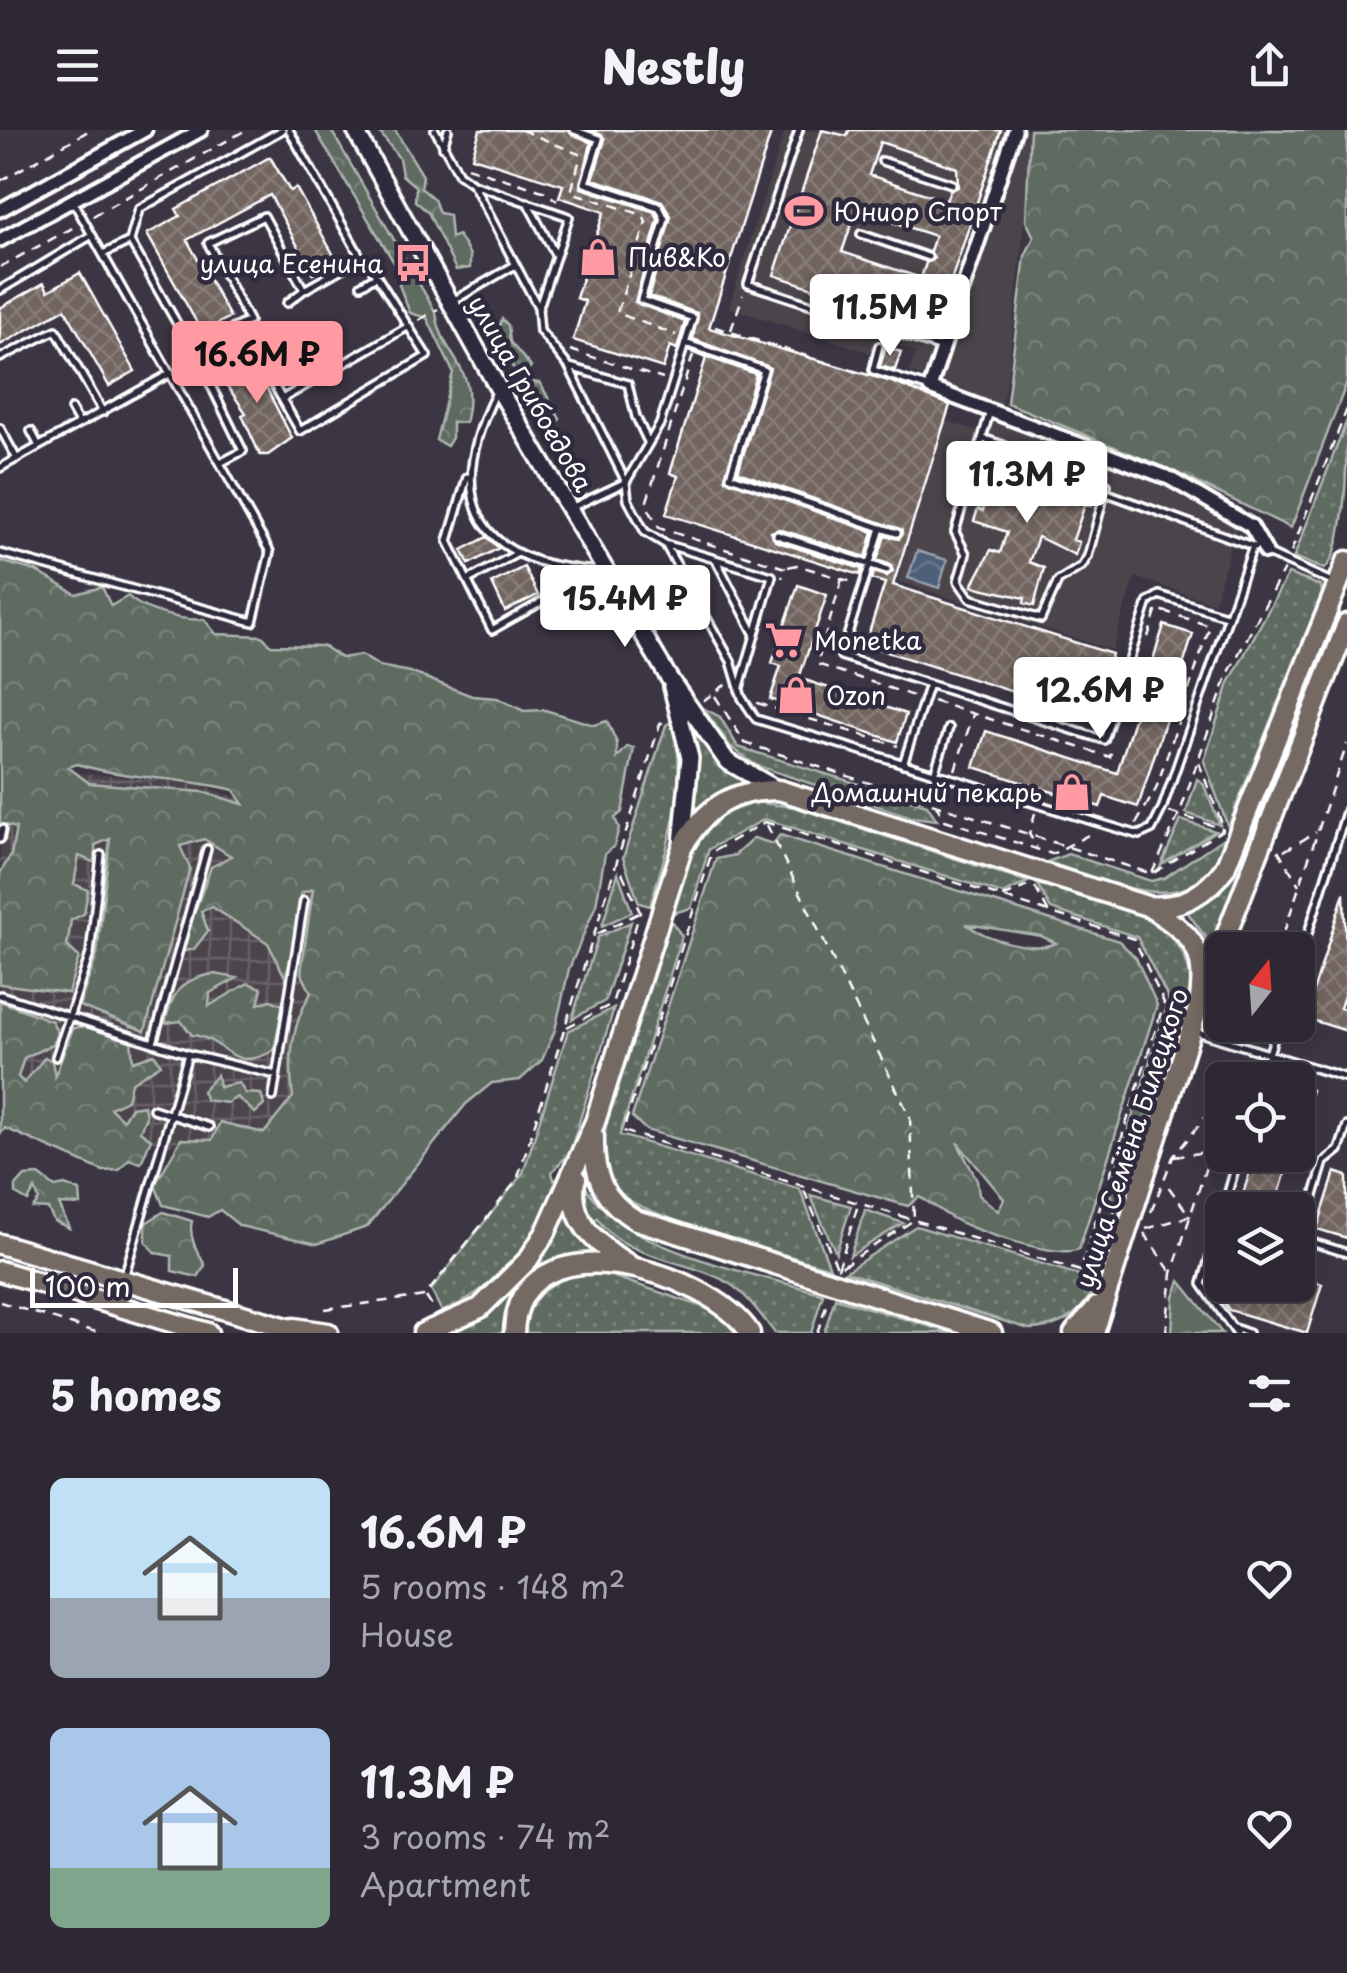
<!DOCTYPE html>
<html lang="en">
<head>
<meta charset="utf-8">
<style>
	:root { --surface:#2d2833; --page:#39343f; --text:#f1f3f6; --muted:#a7a6ac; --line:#48444e; --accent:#ff9aa2 }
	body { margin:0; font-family:"Playpen Sans",sans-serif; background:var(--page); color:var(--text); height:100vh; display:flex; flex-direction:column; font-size:38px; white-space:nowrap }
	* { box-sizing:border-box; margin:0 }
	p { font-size:32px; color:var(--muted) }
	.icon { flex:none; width:55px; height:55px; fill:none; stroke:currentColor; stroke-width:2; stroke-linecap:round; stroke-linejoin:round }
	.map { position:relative; height:1203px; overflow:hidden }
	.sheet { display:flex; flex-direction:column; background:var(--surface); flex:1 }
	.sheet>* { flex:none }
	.needle { width:65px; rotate:17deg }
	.controls { position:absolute; left:1205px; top:802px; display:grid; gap:20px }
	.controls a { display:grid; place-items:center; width:110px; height:110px; border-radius:15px; background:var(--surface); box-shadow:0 5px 15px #0003,0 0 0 2px var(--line); font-size:50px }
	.scale { position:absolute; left:30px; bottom:25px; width:208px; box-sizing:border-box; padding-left:10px; border:5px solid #fff; border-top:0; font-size:28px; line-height:35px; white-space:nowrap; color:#fff; -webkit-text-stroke:8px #2f2a3d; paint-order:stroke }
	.price { position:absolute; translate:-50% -85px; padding:0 22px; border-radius:10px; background:#fff; color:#222; font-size:32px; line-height:65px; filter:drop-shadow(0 2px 5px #0008) }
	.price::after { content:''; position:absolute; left:50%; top:60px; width:30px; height:22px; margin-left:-15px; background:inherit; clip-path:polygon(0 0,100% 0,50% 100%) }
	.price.active { background:var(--accent); color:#111 }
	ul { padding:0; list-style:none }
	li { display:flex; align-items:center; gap:30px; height:250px; padding:0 50px }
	li span { display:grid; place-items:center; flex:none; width:280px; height:200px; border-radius:15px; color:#555 }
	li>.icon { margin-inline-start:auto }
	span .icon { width:120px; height:120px; fill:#fffc; stroke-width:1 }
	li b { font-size:42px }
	h2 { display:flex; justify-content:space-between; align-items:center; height:120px; padding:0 50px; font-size:42px }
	header { display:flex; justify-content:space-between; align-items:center; height:130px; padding:0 50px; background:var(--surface); font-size:45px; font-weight:800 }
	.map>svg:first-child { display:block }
	.built { fill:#4c444c }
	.industrial { fill:url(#industrial-grid) }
	.grass { fill:url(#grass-dots); stroke:#aeb5b0; stroke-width:2.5 }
	.forest { fill:url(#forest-crowns); stroke:#aeb5b0; stroke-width:2.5; fill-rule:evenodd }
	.water { fill:url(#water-waves); stroke:#95a0ae; stroke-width:2.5 }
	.building { fill:url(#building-cross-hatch); stroke:#fff; stroke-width:2.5; fill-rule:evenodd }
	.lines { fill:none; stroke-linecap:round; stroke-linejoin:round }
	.lane-casing { stroke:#fff; stroke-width:12 }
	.street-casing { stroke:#fff; stroke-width:19 }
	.secondary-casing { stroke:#fff; stroke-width:22 }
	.primary-casing { stroke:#fff; stroke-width:25 }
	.path { stroke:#fff; stroke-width:2.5; stroke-dasharray:10 8; stroke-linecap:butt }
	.lane { stroke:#2f2a3d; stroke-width:5 }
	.street { stroke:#2f2a3d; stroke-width:11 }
	.secondary { stroke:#2f2a3d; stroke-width:15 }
	.primary { stroke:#756964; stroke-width:18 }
	.labels { text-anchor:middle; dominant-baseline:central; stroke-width:9; stroke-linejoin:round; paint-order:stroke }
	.poi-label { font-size:25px; fill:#fff; stroke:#2f2a3d; text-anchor:start }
	.street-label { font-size:25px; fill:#fff; stroke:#2f2a3d }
</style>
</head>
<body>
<header><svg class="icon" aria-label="menu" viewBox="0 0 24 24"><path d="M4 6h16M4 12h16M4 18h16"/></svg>Nestly<svg class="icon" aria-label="share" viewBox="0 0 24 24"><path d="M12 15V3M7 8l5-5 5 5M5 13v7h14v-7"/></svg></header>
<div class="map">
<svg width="1347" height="1203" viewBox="0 0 1347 1203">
	<defs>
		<pattern id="industrial-grid" width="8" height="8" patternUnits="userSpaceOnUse" patternTransform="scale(2.5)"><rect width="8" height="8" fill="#4c444c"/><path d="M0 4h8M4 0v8" fill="none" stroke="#676067"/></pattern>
		<pattern id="grass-dots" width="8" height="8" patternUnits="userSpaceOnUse" patternTransform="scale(2.5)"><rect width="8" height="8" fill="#5e6b61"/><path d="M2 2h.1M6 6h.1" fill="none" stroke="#768179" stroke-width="1.8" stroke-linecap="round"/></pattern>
		<pattern id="forest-crowns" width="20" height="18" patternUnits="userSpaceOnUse" patternTransform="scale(2.5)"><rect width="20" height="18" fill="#5e6b61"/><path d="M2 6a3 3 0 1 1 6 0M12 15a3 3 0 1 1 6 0" fill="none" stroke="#768179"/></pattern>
		<pattern id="water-waves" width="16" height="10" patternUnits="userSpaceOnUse" patternTransform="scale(2.5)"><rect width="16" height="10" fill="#4e6078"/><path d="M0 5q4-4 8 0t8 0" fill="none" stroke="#69788c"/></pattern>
		<pattern id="building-cross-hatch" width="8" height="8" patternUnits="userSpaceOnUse" patternTransform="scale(2.5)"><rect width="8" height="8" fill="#726560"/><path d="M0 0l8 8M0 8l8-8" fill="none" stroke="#877c78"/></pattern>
	</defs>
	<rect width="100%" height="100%" fill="#3c3644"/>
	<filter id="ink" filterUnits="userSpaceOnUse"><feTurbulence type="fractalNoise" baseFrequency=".01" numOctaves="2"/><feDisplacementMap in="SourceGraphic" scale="20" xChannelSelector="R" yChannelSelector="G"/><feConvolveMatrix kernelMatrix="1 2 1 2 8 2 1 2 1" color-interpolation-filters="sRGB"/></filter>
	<g filter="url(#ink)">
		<path class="built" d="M785,0h249l-26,243 -7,32 -92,-33 7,-20 -40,-13 -5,14 -142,-46z
			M983,289l187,67 68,35 -24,82 -79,-26 -23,73 -215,-69 49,-160 32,10z"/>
		<path class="industrial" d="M0,630l35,8 168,17 175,66 -96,319 -282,-63z"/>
		<path class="grass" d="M1347,290c0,34 0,133 -23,149l-30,-12z
			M1288,444l33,12 1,7 -94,234 -24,-66 25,-78z
			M703,578l17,9 18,30 189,58 10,15 -26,-3 -156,-52 -25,-19z
			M692,590l29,45 26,19 -36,14 -16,16 4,-58z
			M672,591c18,61 -4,126 -22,185l-11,-3 -16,-45 43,-133z
			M1197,649l6,4 17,42 -34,-12z
			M754,672l40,5 234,75 -25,12 -238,-75 -56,30 -18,59 -17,5 18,-58 19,-36z
			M1181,690l34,11 -54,34z
			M1231,703c-7,14 -13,30 -24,41 -38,41 -117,0 -160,-12l21,-8 83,27 13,-3z
			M1246,710l4,1 -39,104 -23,-32 32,-20z
			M618,743l14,39 -30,14z
			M1037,754c60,18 160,27 153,110l-71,218 -10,-20 60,-192 -32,-63 -86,-28z
			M671,791l11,15 -62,199 180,54 30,79c-41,-13 -188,-51 -212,-76 -18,-19 -16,-43 -12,-66z
			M631,792l-26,79 -33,18 26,-82z
			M614,878l-44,144 -18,20 2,8 10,-4c-28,60 -59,109 -122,136l-11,-22 92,-117 45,-142z
			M584,1054c39,69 167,87 239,110l-12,39h-36c-15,-19 -27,-38 -48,-51 -40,-23 -104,-23 -130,-64l-5,3 -10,-23z
			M810,1065l41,11 -15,47z
			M865,1080l38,13 -53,33z
			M567,1086l8,17 22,21c-42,-2 -89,33 -90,79h-52l-2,-4c51,-29 84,-62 114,-113z
			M1117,1095c-18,50 -24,102 -88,104l-184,-57 71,-46 166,50 12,-41z
			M594,1140l127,43 16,20h-211c-1,-38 34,-60 68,-63z
			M835,1168l117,35h-128z"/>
		<path class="forest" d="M315,0h16l105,183c7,48 44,53 29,110l-13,-1v16l-5,8 -11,-6 17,-68 -26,-54 -17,-5 -11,-28v-14z
			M378,0h17l28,46 -2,12 13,11 5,14 10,2 2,23 7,-3 12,20v13l-14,2 -28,-58 -13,-11 1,-14 -14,-12 -3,-17z
			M1030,0h317v252l-56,146 -118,-57 -166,-68 18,-147 9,-19 -8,-16z
			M502,189l6,6 2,17 21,25 -7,7 5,8 11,1 20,36 -5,5 12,12 -6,5 -9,-5 -57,-100z
			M0,431l36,10 40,23 26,-7 9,19 17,-10c13,14 56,26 76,23l12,15 46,2 9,9 52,1 18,12 20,-3 18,11 31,6 62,24 25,2 27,13 21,-1 49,15 13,-4 10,22v15l10,-11 7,1 -12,64 -7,6 4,10 -5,18 -9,8 -9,51 -27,64 -14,61 -13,30 -22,20 -28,3 -26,21 -99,123 -50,17 -77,-18 -20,-16 -12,7 -45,-12 -8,-20 26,-46 31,1 8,-18 44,11 29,-36c-5,-37 -2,-72 18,-104l-10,-21 12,-83 -12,4 -9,65 -7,19 -17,-34 -56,-36 -11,4 7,20 -14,18 -14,3 31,-85 20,-11 -27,-17 -24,7 10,22 -45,163 -66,-25 18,-51 13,-116 -15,6 1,18 -17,-7 -5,28 14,6 -4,24 -13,6 -4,26 12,11 -11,36 -68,-9v-111l11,-18 5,-27 -16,-5zM77,634c52,16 105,13 157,26l9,14 -40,-12 -114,-9 -21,-16z
			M780,705l339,106 17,17 21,47 -78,244c-20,10 -106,-18 -127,-31 -11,-6 -20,-15 -33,-21l-11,9 -262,-76 -14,-13 84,-258 19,-4 19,-17 19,6zM966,794l75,12 15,7c-23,10 -70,-4 -90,-19zM957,1012l47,57 -6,12 -19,-16 -2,-15z
			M215,844l22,4 -27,15 -1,13 39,-23 14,5 -4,16 13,-4 12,5 -9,45c-44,26 -47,-12 -82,-15l-11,-14 -16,2c7,-31 17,-45 50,-49z
			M0,871l52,20 6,13 -5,10 -29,14 -6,19 6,6 21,-26 7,4 3,15 18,-48 12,-2 46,15 2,20 21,-7 7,10 -30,19 -4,17 -17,8 13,12 8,-13 13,-2 2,12 -6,14 11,8 -10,24 -12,-4 -10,11 -16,1 -98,-43 -5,6z
			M217,945l2,12 20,-4 6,10 16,1 3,11 -9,8 -18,-16 -10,6 -21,-3 -4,-9z
			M39,1045l16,12 10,-2 15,6 1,14 -22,-1 10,24 -15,-7 -6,-12 -15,-1 6,-8 -4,-11 -7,12 -12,-7v-8l9,-10z
			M163,1082l29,9c-4,15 5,31 13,44l-7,12 -26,-6v-15l-16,-3 -10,-11v-19z
			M1180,1151l42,52h-50l2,-36z"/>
		<path class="water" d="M917,421l30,9 -8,28 -31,-10z"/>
		<path class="building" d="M480,0h88l23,13 -10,45 74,24 3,8 -23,82 50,20 -8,27 -7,-3 -7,22 -90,-28 12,-39 -9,-3 28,-86 -45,-15 4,-12 -91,-28z
			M592,0h180l-63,198 183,54 58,23 -57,180 219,69 -20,63 -227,-72 20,-62 -13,-4 2,-7 13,4 6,-5 -2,-6 -14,-5 8,-24 14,3 3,-9 -164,-58 32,-104 -77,-29 4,-26 -48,-17 22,-80 -9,-15 -69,-22 12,-40z
			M822,0l25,6 2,-6h152l-66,199 -161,-54zM880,12l77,26 1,19 -8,3 -4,11 -77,-26zM856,80l79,26 -5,15 4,7 -8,5 -5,15 -79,-26z
			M270,27l20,34 6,-3 41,73 -24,13 -43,-79 -83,45 43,77 -28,15 -55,-98 33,-18 -4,-7z
			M80,143l55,98 -26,15 -44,-77 -65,36v-37l44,-25 4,8z
			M886,217l15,5 -6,18 -15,-4z
			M689,221l67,23 -31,105 148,53 -7,25 -87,-28 -8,3 4,9 87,28 -2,6 -194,-61 12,-38 -8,-3 36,-115z
			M249,224l43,84 -24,17h-8l-18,-40 4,-2 -21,-30 4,-2 -7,-14z
			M995,328l100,35 -4,13 -6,-2 -12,36 6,2 -4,13 -37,-18 -9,25 15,6 -10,38 -10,-3 1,-5 -53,-12 19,-36 9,3 7,-21 -33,-11 4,-12 5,2 12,-36 -5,-1z
			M487,407l12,11 -30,16 -7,-14z
			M524,437l14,28 -33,16 -13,-28z
			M798,455l29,10 -28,83 107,36 -9,28 -127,-43 11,-33 -9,-3z
			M1164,495l29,9 -55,173 -34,-11 -4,11 -126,-40 12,-36 131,42z
			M1344,763l3,94 -7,21 7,2v21l-42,-13z
			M1298,956l14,4 -12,37 -2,-1z
			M1255,1025h36l-17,55h-36z
			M1335,1042l12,4v62l-30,-9z
			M1298,1146l24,8 -15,49 -78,-23 -8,-12 4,-13h73z"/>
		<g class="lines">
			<g class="lane-casing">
				<path id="lane" d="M435,0l24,44 14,10 65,123 2,24 29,36 57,115 2,18 17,32 20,12 66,117 11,37 14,21 383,116 13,-6 10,-20 91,-263
					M799,0l-51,154 194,64
					M443,17l5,-17
					M882,31l70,23
					M476,55l93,32 -30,90
					M527,72l29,54
					M861,104l67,23
					M130,111l61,107 58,-27 -41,-78 56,-27 40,74 57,-32
					M103,124l27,-13 9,-32 143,-79
					M361,155l15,-9
					M0,160l92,-55
					M453,171l62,-36
					M287,173l17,-13
					M685,213l79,27 -34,106 151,52 -40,128 263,84 44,-138 11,-7 67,21
					M879,216l-6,24 54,17
					M0,228l56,-28 47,82
					M570,237l58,17 8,33 12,25
					M497,260c-55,110 -22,175 104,181
					M282,269l127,-73
					M71,279l8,14
					M0,298l17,31
					M31,301l8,15
					M982,308l116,39 9,8 -19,71 -6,10 -24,15 -17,38 -71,-21 -12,-17 8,-27 -11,-22 35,-121
					M220,333l23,-12 -42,-86 47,-26 52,92 127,-75 -58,-92 -8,-6 -72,-128
					M0,338l171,-95
					M467,347l-19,64 44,89 55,-31 9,-33
					M1107,363l148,54
					M573,377l53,-25 34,-58 33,-106 -52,-18 24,-81 -6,-12 -74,-24 14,-44 -25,-9
					M881,398l16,5
					M777,405l110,35
					M668,415l104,31 -33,114
					M0,423l253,69 17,-70 -196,-349
					M1269,424l63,28
					M716,430l38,73
					M468,450l46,-25
					M903,634l26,-80
					M934,644l15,-46
					M0,709l2,-10
					M1298,835l49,-156
					M0,865l188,59 88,21
					M1194,901l153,47
					M153,913l54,-194
					M56,927l34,-103 11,-99
					M1261,950l17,-55
					M273,967l31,-196
					M153,979l56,18
					M1347,996l-8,24 -15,12 -20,67 7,13 36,11
					M1223,1080l16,-55
					M1222,1083l-20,71 34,49
					M125,1144l63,-220
					M1232,1197l16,6"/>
			</g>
			<g class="street-casing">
				<path id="street" d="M1015,0l-85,258 239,90 82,48 15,26
					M0,80l145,-80
					M0,110l201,-110"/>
			</g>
			<g class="secondary-casing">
				<path id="secondary" d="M355,0l143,258 171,290 58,83 49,28
					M672,557l18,71 -8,87"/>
			</g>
			<g class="primary-casing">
				<path id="primary" d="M1147,776c34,3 58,-11 78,-38l122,-307
					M594,1007c-1,38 9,64 42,83l356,113
					M576,1048c-10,41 21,67 52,86
					M0,1114l304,89
					M0,1141l208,62
					M294,1198l34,5
					M423,1203l57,-25 48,-48 18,-28 49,-110 87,-274c23,-41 49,-58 97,-58l368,116c46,29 61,43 52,99
					M514,1203c4,-119 196,-62 236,0
					M1074,1203l23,-26
					M1094,1203l105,-328 148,-381"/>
			</g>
			<path class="path" d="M522,0l59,25 -10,37 72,23 3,8 -29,90 59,22
				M467,37l79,25 11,9
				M0,51l90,-51
				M93,86l153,-86
				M0,137l78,-42
				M419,190l19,-11
				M715,197l148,47
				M731,200l12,-35
				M570,220l93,29
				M693,225l-47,149 13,24 126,40 -3,10
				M1291,422l56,-143
				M788,437l9,-2 55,17
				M842,449l-25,85 99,33
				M715,566l30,47 407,131 72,-45 -25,-66
				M1094,566l6,1 7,-20 -1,14
				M703,571l26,-19
				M933,571l177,56 3,-12
				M757,573l141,43
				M955,640l18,-55
				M934,656v16l11,18 107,34 42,-22
				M1169,682l55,17
				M1035,683l-6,21 8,13
				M765,692l369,117 30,64 -84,268 -457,-140 89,-279z
				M1136,694l20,-35 54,-163 -53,-17 -9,28
				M767,695l143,292 4,103 -76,49 -35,-81
				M1278,720l21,35
				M1284,721l32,-19
				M1152,743l27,-58 49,-141 56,-105
				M1035,757l13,24
				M1003,767l24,-11
				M597,804l42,-21
				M1278,820l69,-206
				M567,897l45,-23 28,-92 -21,-46
				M1249,906l4,-11
				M1234,950l8,-22
				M1174,1027l37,-6
				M1106,1063l9,20
				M1151,1082l22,-55 49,-60
				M1146,1099l44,-13 -25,-34
				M1093,1102l20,-9
				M1144,1103l27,39
				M838,1139l20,-64
				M426,1167l9,14
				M0,1172l99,31
				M325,1179l100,-13 92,-116 143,-456 5,-3
				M817,1203l11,-33
				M1166,1203l6,-60 50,-156"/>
			<use href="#lane" class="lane"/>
			<use href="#street" class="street"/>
			<use href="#secondary" class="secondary"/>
			<use href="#primary" class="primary"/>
		</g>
	</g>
	<defs>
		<g id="stadium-bare" transform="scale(3)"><path d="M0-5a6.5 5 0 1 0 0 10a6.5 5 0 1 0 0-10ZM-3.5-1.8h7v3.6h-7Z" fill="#ff9aa2" stroke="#2f2a3d" stroke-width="2.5" paint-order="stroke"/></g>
		<g id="shop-bare" transform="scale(3)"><path d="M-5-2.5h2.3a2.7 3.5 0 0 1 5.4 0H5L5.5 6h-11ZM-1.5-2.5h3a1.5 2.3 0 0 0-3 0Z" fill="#ff9aa2" stroke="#2f2a3d" stroke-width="2.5" paint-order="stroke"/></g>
		<g id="bus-bare" transform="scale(3)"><path d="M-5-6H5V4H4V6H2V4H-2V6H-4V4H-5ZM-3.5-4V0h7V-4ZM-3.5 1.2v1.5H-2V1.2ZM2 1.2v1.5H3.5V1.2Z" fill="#ff9aa2" stroke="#2f2a3d" stroke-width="2.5" paint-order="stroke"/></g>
		<g id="supermarket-bare" transform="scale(3)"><path d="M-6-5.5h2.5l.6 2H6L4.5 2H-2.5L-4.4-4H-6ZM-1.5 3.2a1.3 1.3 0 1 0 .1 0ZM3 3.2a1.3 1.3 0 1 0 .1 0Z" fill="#ff9aa2" stroke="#2f2a3d" stroke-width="2.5" paint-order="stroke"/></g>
	</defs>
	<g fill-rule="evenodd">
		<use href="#stadium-bare" x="804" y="81"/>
		<use href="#shop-bare" x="598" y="127"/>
		<use href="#bus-bare" x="413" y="133"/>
		<use href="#supermarket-bare" x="784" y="510"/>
		<use href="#shop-bare" x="796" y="565"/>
		<use href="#shop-bare" x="1072" y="662"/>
	</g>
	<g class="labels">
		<g class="poi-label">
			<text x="834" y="81">Юниор Спорт</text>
			<text x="628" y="127">Пив&amp;Ко</text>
			<text x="383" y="133" text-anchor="end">улица Есенина</text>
			<text x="814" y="510">Monetka</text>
			<text x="826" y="565">Ozon</text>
			<text x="1042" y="662" text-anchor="end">Домашний пекарь</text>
		</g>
		<g class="street-label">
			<text transform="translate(531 263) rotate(60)">улица Грибоедова</text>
			<text transform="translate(1131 1008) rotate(-72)">улица Семёна Билецкого</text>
		</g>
	</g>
</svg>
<div class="controls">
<a><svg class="needle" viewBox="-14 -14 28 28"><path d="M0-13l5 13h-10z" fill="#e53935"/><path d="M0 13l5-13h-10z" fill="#a7a6ac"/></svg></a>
<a><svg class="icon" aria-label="locate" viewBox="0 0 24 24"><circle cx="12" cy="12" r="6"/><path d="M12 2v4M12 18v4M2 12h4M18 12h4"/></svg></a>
<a><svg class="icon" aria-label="layers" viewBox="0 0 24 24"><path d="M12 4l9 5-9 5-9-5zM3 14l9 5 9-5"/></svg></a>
</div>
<div class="scale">100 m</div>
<b class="price" style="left:890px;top:229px">11.5M ₽</b>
<b class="price active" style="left:257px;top:276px">16.6M ₽</b>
<b class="price" style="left:1027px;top:396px">11.3M ₽</b>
<b class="price" style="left:625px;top:520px">15.4M ₽</b>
<b class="price" style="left:1100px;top:612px">12.6M ₽</b>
</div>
<section class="sheet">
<h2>5 homes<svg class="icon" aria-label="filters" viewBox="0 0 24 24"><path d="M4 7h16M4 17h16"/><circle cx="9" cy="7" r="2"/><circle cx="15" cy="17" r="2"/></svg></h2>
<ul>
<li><span style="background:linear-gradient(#bfe0f5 60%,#9aa5b1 0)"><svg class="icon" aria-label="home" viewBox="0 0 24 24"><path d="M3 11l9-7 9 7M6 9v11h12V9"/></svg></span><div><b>16.6M ₽</b><p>5 rooms · 148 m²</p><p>House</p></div><svg class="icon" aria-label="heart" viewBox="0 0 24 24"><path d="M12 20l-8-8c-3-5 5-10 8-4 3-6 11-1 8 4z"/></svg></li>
<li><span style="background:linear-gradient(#a9c7e8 70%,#7fa58c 0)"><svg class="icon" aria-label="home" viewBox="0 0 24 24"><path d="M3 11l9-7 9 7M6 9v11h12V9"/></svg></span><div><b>11.3M ₽</b><p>3 rooms · 74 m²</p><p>Apartment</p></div><svg class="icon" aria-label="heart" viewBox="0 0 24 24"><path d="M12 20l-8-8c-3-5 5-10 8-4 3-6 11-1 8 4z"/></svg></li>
</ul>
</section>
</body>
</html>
